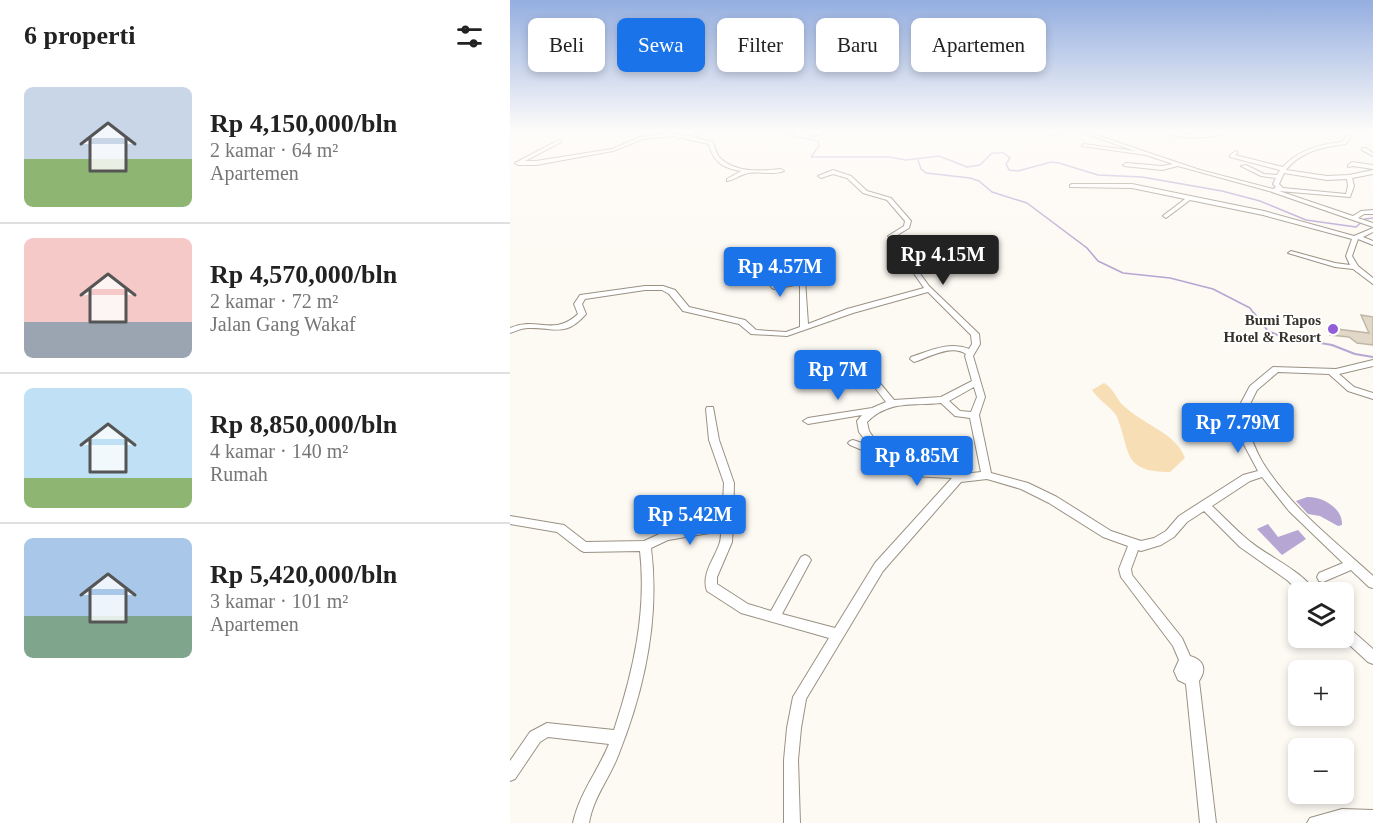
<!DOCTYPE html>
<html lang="id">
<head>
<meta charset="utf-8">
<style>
	:root { --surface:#fff; --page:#f6f6f6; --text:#222; --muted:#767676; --line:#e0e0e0; --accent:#1a73e8 }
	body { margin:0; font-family:"Times New Roman",serif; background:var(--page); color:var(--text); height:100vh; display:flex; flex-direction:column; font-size:22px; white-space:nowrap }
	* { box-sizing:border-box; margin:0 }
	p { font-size:20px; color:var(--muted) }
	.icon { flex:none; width:33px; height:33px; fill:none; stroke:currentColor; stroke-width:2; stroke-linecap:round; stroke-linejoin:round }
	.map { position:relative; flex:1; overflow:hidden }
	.details { display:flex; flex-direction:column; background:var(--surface); width:510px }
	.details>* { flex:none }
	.guide { position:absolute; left:18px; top:18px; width:570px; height:54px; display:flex; gap:12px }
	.tools { position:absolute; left:778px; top:582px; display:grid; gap:12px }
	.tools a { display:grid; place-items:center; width:66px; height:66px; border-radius:9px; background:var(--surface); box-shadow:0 3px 9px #0003; font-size:30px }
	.price { position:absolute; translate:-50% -51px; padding:0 14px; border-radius:6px; background:var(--accent); color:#fff; font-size:20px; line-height:39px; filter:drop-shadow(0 2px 3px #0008) }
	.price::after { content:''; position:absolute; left:50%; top:36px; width:18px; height:14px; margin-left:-9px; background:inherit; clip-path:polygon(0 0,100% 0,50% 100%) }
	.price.active { background:#222; color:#fff }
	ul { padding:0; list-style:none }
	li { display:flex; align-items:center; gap:18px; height:150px; padding:0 24px }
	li+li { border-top:2px solid var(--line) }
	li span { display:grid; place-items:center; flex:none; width:168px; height:120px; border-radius:9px; color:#555 }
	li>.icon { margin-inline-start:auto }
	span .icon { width:72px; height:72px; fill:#fffc; stroke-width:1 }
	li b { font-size:26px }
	h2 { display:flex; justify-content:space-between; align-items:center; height:72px; padding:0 24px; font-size:26px }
	.tag { padding:0 21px; border-radius:9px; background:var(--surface); box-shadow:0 3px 9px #0003; font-size:21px; line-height:54px }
	.tag.active { background:var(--accent); color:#fff }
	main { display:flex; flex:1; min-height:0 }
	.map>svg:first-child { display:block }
	.green { fill:#f8deb5 }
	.water { fill:#b6a6d3 }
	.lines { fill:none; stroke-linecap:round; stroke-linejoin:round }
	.stream-far1 { stroke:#b6a6d3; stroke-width:1.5 }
	.stream { stroke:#b6a6d3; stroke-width:2 }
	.building { fill:#e1d8c8; stroke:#c0b6a7; stroke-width:1.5 }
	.minor-casing { stroke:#9a9183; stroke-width:2 }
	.minor { fill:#fff; fill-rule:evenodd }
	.poi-dot { fill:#925ed7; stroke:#fff; stroke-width:2 }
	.labels { text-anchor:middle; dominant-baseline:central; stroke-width:4.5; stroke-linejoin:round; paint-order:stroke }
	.poi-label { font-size:15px; font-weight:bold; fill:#36322c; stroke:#fff; text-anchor:end }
</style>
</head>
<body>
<main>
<section class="details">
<h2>6 properti<svg class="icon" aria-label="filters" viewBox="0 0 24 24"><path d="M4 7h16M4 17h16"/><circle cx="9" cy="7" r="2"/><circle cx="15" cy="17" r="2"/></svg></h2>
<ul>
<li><span style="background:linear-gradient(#c9d6e8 60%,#8fb573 0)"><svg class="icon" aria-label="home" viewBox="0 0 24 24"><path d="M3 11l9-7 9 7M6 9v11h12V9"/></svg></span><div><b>Rp 4,150,000/bln</b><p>2 kamar · 64 m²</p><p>Apartemen</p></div></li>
<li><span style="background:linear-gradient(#f6c9c9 70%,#9aa5b1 0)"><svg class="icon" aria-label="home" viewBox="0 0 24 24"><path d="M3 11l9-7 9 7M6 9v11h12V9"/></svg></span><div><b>Rp 4,570,000/bln</b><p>2 kamar · 72 m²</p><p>Jalan Gang Wakaf</p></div></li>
<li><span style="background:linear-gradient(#bfe0f5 75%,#8fb573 0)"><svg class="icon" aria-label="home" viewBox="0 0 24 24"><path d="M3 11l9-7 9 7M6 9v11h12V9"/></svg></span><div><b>Rp 8,850,000/bln</b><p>4 kamar · 140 m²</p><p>Rumah</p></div></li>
<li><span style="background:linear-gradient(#a9c7e8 65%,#7fa58c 0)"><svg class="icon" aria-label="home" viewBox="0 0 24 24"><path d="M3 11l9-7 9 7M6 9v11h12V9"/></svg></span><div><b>Rp 5,420,000/bln</b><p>3 kamar · 101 m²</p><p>Apartemen</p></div></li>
</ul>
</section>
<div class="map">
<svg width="863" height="823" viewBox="0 0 863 823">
	<rect width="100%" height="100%" fill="#fdf9f3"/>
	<path class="green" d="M594,383c10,5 12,17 21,24 19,18 51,26 60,51l-15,14c-48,0 -39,-20 -53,-55 -3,-8 -18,-16 -25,-27z"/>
	<path class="water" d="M797,497c15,-1 36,11 35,28l-4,1 -18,-10 -12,-2 -12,-13z
		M758,524l10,13 20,-7 8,9 -24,16 -25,-26z"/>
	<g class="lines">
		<path class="stream-far1" d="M282,132l1,4 25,5 1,5 -8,11h78l17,3 33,-4 28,11 13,-2 12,-12h12l6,5 -4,6 3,6 9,1 33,-9 8,1 39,12 44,2 80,14 38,10 46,19 50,7 9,-8 8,-1
			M408,160l3,9 5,4 44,5 9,3 13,11 35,11 60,45 11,13 25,12 47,5 43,11 37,19 5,7"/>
		<path class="stream" d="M744,313l14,18 12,5 52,9 23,9 18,3"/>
	</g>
	<path class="building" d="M851,315l12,2v28l-16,-2 -8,-6 -19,-2 -2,-7 41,5z"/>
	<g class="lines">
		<g class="minor-casing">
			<path id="minor" d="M155,132l24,4 11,-4h5l-11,5 19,5c2,6 3,12 8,17 15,14 41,12 60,10l3,2c-12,5 -28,-1 -39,3 -7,2 -11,6 -18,7v-2l14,-8c-18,-3 -28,-9 -32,-27l-37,-8 -29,3 -30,12 -77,14h-18l-3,-2 44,-23 2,1v1l-36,19h11l76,-12 28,-12 24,-3 -1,-1z
				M269,132h17c-4,2 -13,2 -17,0z
				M294,132l10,1 11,-1 -11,4z
				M546,132h6l-10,3 -2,-1z
				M571,132h6l113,38 73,19 3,-2 -3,-3 3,-6 -15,-2 -20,-10 5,-1 18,9 13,1 3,-5 -50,-13v-2l6,-4 2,1 -3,3 48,12c15,-17 37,-23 59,-25l7,-10h4l-7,12c-23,3 -45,7 -60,26l41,6 22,-1 24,-5v4l-21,4 2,8 -4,11 -71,-6 74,25 8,-5 12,-1v4h-9l-6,4 15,5v4l-104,-36 -91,-25 -16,4 -38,-4 -1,-1 3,-2 36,3 11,-2 -27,-9 -64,-9v-1l2,-1 51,7zM774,173l43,7 20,-1 1,7 -2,8 -63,-6 -4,-4z
				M654,132l22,2 40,-2c-16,7 -46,8 -62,0z
				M852,148h4l7,5v3l-11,-6z
				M842,162l21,3v4l-20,-3 -5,1v-2z
				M323,170l18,6 16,15 24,7 20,23 -2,7 -15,9 1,2 34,47 50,48 1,10 -7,12 12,41 -6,18 12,58 37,10 29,14 54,34 30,10 13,-3 12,-7 13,-15 64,-41 15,-4 -16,-30 -8,-25 16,-30 23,-19 63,2 37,-9v6l-34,8 15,13 19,6v6l-25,-8 -19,-17 -51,-2 -21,18 -13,26c5,16 10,32 19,47 28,45 72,78 110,113v12l-4,-1 -18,-17 -28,12 -4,-1 -2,-4 2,-4 24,-10 -54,-52 -27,-34 -12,4 -38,25c12,11 23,23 35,33 16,15 60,34 67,53h-14l-13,-12 -47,-33 -36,-36 -17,11 -13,15 -13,8 -20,6 -3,-1 -7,19 1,6 50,63 8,18c14,4 17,13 9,25l17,142h-16l-14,-139 -8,-4 -4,-9 5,-11 -6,-14 -52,-69 -2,-8 9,-23 -25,-9 -54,-34 -28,-14 -34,-10 -26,3 -78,89 -77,128 -5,29 -3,32 2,63h-16v-63l3,-32 6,-31 36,-59 -88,-25 -34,-22c-6,-16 7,-32 12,-46 2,-5 2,-9 2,-14l-53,9 -17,8c9,71 -7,143 -33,208 -9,23 -25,42 -29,67h-16c6,-29 25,-52 36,-79l-61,-7 -8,5 -25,37 -5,2v-20l20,-29 17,-9 67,7c19,-57 33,-118 26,-179l-56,1 -4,-2 -23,-18 -47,-8v-8l54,9 22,17 58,-1 22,-10 56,-9 2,-39 -15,-43 -3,-31 1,-2h6l6,33 15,43 -1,42 -1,17 -15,35v7l31,20 23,7 30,-54 4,-2 4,2 2,3 -29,54 53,14 40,-65 77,-85 -41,-2 -27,-16 -2,-3 2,-3h6l23,14 41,3 1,-22 2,-2h6l2,2 -2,25 18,-2 -11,-54 -15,-2 -14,-13c-29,3 -52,-3 -74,19l2,9 6,9 -4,6 -9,4 -12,-5 -2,-2 2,-2 3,-1 9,3 3,-3 -6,-8 -2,-11 5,-6 -54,9 -5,-3 5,-3 64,-10 14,-6 -14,-18 4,-3 3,1 15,18 47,-3 31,-16 -7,-25 1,-2c-15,-10 -36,3 -52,8l-4,-3 1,-2c19,-6 38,-16 58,-8l3,-5 -1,-9 -43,-43 -75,21 -66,23 -36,-2 -12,-10 -56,-13 -14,-17 -7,-4h-17l-60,9 -3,5 4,10c-21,24 -31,13 -58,14 -6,0 -12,3 -18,5v-5c28,-12 43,9 68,-14l-4,-10 6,-9 65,-9h18l12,4 14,17 56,13 11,10 30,2 14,-5v-43l-26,5 -2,-1 -5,-7 1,-1h4l4,5 29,-5 3,44 39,-15 77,-21 -36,-52 16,-10 1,-5 -18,-21 -24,-7 -16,-15 -14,-4 -12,4 -3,-2zM464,387l3,10 -6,15 -11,-1 -11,-10z
				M562,184h60l132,27 90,25 19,-8v4l-10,5 10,4v4l-15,-6 -6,17 6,10 15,12v6l-20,-15 -18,-2 -47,-14 3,-2 44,12 15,2 -4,-9 6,-17 -89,-24 -73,-15 -24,18 -3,-2 1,-1 21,-16 -53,-11 -62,-1v-2z
				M834,625l4,2 25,22v15l-5,-2 -26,-24h2z
				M832,809l31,1v13h-66l3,-5z"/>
		</g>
		<use href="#minor" class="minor"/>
	</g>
	<linearGradient id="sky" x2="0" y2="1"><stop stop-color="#94aee0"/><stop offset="0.53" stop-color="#fefcfa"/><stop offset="1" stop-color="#fefcfa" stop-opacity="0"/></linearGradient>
	<rect width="863" height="247" fill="url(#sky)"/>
	<circle class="poi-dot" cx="823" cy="329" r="6"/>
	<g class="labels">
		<g class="poi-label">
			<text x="811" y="320">Bumi Tapos<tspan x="811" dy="17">Hotel &amp; Resort</tspan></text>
		</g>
	</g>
</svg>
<div class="tools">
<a><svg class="icon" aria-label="layers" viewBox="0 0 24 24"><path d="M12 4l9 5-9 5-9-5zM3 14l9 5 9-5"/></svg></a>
<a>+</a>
<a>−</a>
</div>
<b class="price active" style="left:433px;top:286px">Rp 4.15M</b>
<b class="price" style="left:270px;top:298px">Rp 4.57M</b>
<b class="price" style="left:328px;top:401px">Rp 7M</b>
<b class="price" style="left:728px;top:454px">Rp 7.79M</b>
<b class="price" style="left:407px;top:487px">Rp 8.85M</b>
<b class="price" style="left:180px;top:546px">Rp 5.42M</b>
<div class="guide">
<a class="tag">Beli</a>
<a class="tag active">Sewa</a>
<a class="tag">Filter</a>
<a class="tag">Baru</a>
<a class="tag">Apartemen</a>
</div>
</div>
</main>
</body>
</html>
